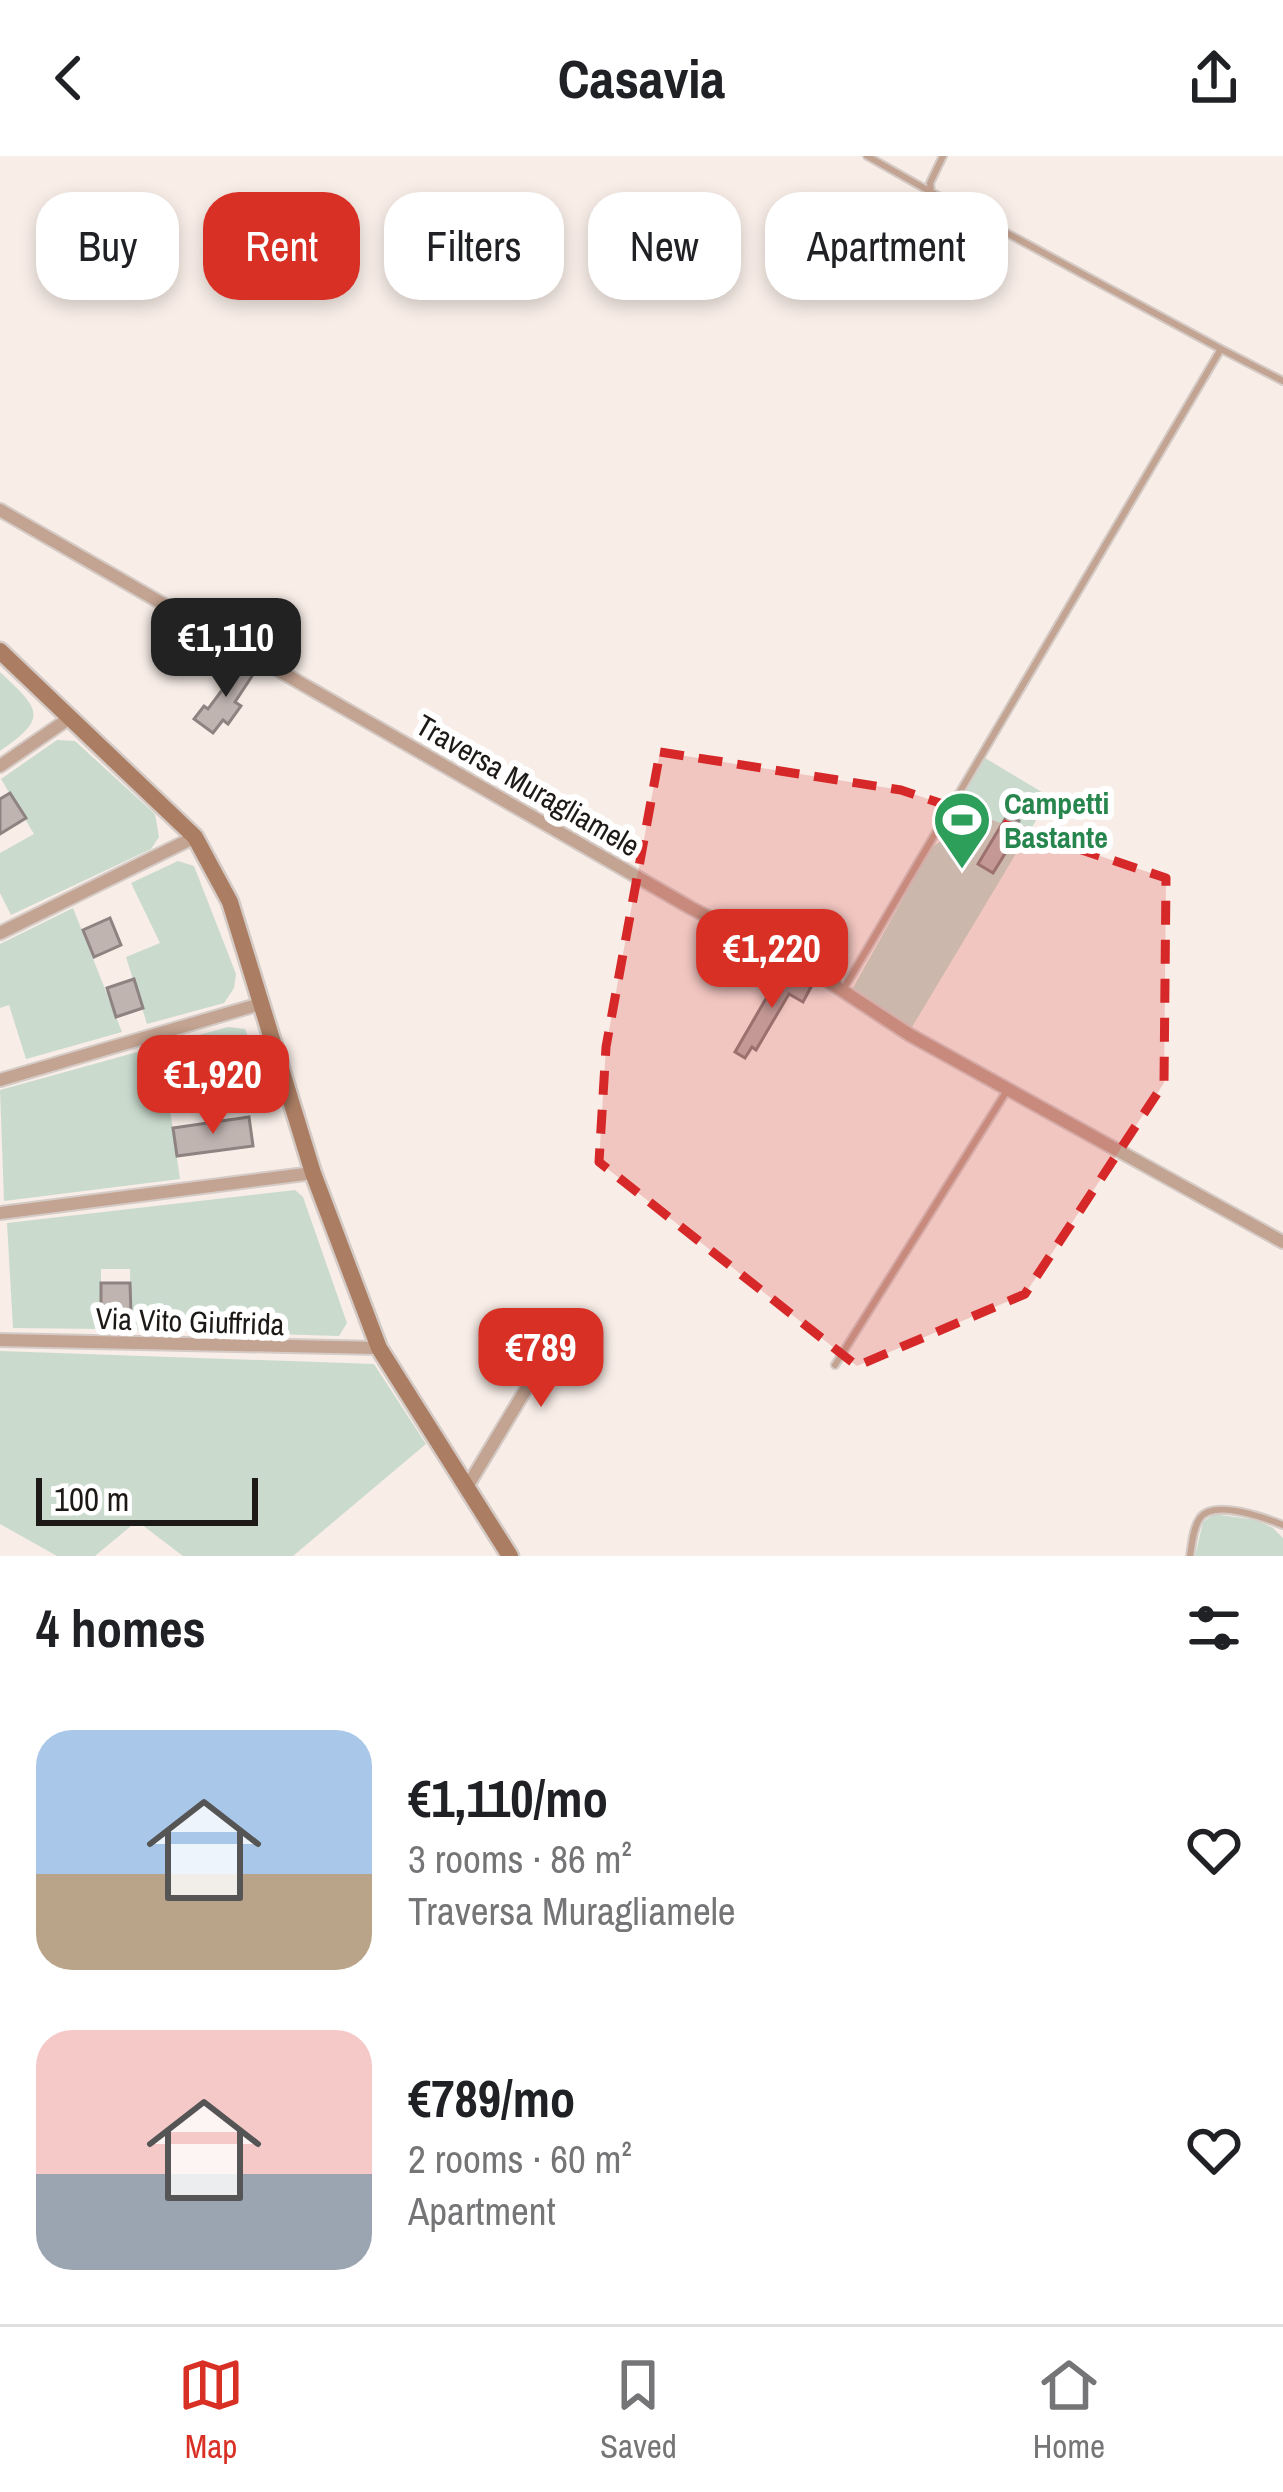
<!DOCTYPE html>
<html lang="en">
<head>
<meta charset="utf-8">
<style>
	:root { --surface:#fff; --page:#f2f2f2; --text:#202124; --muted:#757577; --line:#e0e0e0; --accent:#d93025 }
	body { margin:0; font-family:"Archivo Narrow",sans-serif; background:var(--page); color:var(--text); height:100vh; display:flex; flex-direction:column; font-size:45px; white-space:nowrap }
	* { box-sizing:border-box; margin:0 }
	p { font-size:39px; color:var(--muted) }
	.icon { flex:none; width:66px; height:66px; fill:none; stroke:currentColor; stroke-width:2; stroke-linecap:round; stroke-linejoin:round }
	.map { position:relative; height:1400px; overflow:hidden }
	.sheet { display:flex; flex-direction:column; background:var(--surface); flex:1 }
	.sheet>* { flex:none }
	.banner { position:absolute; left:36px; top:36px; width:1212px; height:108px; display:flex; gap:24px }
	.scale { position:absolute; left:36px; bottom:30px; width:222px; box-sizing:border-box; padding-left:12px; border:6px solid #1d1917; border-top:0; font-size:33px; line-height:42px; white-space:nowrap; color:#1d1917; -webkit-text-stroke:9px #fff; paint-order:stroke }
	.price { position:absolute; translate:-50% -102px; padding:0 27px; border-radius:24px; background:var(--accent); color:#fff; font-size:39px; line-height:78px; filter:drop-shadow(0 3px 6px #0008) }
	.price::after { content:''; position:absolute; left:50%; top:72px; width:36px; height:27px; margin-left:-18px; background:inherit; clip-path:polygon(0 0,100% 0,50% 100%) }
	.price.current { background:#222; color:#fff }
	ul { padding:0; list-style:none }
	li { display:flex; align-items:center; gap:36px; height:300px; padding:0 36px }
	li span { display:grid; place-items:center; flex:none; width:336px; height:240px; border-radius:36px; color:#555 }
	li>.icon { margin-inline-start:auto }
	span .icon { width:144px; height:144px; fill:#fffc; stroke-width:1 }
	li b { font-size:51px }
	h2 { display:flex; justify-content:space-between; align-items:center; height:144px; padding:0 36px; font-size:51px }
	.chip { padding:0 42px; border-radius:36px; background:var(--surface); box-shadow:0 6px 18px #0003; font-size:42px; line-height:108px }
	.chip.current { background:var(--accent); color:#fff }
	header { display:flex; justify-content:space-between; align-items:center; height:156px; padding:0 36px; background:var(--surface); font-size:54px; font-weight:800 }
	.tab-bar { display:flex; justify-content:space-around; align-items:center; height:168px; border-top:3px solid var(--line); background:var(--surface); font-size:33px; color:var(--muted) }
	.tab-bar a { display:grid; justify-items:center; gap:6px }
	.tab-bar .current { color:var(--accent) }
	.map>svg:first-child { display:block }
	.green { fill:#cadbcd }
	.building { fill:#c0b4b1; stroke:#8e8380; stroke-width:3 }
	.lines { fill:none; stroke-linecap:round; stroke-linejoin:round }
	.lane-casing { stroke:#d5cbc6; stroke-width:10 }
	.street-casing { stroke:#d5cbc6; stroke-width:16 }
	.secondary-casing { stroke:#d5cbc6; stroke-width:21 }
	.lane { stroke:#c3a391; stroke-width:6 }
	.street { stroke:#c3a391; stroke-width:12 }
	.secondary { stroke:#ab7e63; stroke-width:16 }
	.marked { fill:#d62828; fill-opacity:0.2; stroke:#d62828; stroke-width:9; stroke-dasharray:24 15; stroke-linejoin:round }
	.labels { text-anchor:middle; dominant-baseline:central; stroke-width:12; stroke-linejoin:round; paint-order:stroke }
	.street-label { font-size:30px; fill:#1d1917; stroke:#fff }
	.leisure-label { font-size:30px; font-weight:bold; fill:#27864d; stroke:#fff; text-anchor:start }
</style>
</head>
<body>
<header><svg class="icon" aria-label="back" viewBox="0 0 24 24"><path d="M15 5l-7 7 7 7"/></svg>Casavia<svg class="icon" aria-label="share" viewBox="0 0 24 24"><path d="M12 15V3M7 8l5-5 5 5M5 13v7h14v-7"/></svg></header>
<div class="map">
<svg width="1283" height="1400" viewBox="0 0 1283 1400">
	<rect width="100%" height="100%" fill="#f8ede7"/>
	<path class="green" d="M0,516c39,37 50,45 0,79z
		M57,584l18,1 80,73 4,23 -8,12 -140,66 -11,-22v-40l34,-19 -33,-55z
		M985,602l65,39 -138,230 -59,-39 78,-140 17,-12 -4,-10z
		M178,705l16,5 42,108 -2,14 -10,15 -77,21 -21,-67 34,-14 -29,-60z
		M73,752l49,124 -96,27 -17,-54 -9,3v-64z
		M228,871l17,2 24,63 -99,18 10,69 -176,22 -4,-111z
		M295,1034l8,7 44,126 -8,13 -208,-6 -1,-61h-29v60l-88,-1 -6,-105z
		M0,1195l374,13 52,80 -133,112h-110l-46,-35 -42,35h-38l-57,-32z
		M1214,1358l42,6 17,8 10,10v18h-88l8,-34z"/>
	<path class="building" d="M243,506l13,8 -21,32 6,4 -13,18 -5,-4 -10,13 -19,-14 10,-13 4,3z
		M10,637l16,25 -26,16v-35z
		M1008,658l11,7 -9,16 4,2 -21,34 -15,-9z
		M110,762l11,27 -27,12 -11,-27z
		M782,815l29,16 -8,15 -14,-8 -33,56 -4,-3 -7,11 -10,-6z
		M134,823l9,29 -27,9 -9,-29z
		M249,961l4,29 -76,10 -4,-28z
		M101,1127h29l1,30h-30z"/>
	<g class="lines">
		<g class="lane-casing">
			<path id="lane" d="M867,0l64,36
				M943,0l-13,27 1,9 290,157
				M843,834l378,-641 62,32
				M835,1209l173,-276
				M1190,1400c2,-12 3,-28 10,-38 14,-19 65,0 83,7"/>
		</g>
		<g class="street-casing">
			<path id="street" d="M0,354l691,398 120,62 99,65 373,207
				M0,610l71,-49
				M0,777l195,-96
				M0,924l260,-76
				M0,1057l313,-40
				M0,1184l379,8
				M467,1331l82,-136 18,-9 15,-25"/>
		</g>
		<g class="secondary-casing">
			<path id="secondary" d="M0,495l195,186 35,65 83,271 66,175 131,208"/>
		</g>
		<use href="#lane" class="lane"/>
		<use href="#street" class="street"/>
		<use href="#secondary" class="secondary"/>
	</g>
	<path class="marked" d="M660,596l241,38 265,88 -2,205 -139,211 -168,72 -258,-204 7,-115z"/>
	<defs>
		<g id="stadium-pin" transform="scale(3)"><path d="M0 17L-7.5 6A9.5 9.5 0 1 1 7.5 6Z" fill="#2e9e5b" stroke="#fff"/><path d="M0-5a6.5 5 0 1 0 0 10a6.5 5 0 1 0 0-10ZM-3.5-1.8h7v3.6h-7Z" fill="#fff"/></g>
	</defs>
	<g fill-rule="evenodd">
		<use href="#stadium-pin" x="962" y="664"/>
	</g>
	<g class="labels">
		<g class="street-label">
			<text transform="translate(528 629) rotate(30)">Traversa Muragliamele</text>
			<text transform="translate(190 1165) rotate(2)">Via Vito Giuffrida</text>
		</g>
		<g class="leisure-label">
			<text x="1004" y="647">Campetti<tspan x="1004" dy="34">Bastante</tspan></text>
		</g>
	</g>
</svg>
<div class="scale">100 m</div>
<b class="price current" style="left:226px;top:544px">€1,110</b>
<b class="price" style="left:772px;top:855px">€1,220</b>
<b class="price" style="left:213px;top:981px">€1,920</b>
<b class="price" style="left:541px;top:1254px">€789</b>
<div class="banner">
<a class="chip">Buy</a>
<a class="chip current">Rent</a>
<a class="chip">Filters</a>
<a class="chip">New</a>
<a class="chip">Apartment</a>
</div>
</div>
<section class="sheet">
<h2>4 homes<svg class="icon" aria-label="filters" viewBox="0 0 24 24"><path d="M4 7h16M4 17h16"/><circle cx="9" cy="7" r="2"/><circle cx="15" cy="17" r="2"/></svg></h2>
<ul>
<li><span style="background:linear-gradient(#a9c7e8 60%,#b9a48a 0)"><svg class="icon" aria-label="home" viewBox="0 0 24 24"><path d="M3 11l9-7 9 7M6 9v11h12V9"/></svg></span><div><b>€1,110/mo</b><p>3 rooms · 86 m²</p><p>Traversa Muragliamele</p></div><svg class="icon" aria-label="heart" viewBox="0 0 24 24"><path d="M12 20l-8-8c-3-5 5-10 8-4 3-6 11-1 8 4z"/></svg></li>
<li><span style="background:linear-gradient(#f6c9c9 60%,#9aa5b1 0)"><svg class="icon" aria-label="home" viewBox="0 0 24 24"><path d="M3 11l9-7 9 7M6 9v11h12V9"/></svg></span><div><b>€789/mo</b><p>2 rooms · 60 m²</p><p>Apartment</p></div><svg class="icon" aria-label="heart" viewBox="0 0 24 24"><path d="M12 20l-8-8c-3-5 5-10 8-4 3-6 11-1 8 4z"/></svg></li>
</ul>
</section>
<nav class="tab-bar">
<a class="current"><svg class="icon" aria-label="map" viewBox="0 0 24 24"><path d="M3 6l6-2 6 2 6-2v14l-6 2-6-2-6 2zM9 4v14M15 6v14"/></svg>Map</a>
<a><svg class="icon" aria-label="saved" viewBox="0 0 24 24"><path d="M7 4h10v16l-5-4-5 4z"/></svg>Saved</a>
<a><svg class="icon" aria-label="home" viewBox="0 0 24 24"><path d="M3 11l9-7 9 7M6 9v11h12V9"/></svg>Home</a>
</nav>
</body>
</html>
